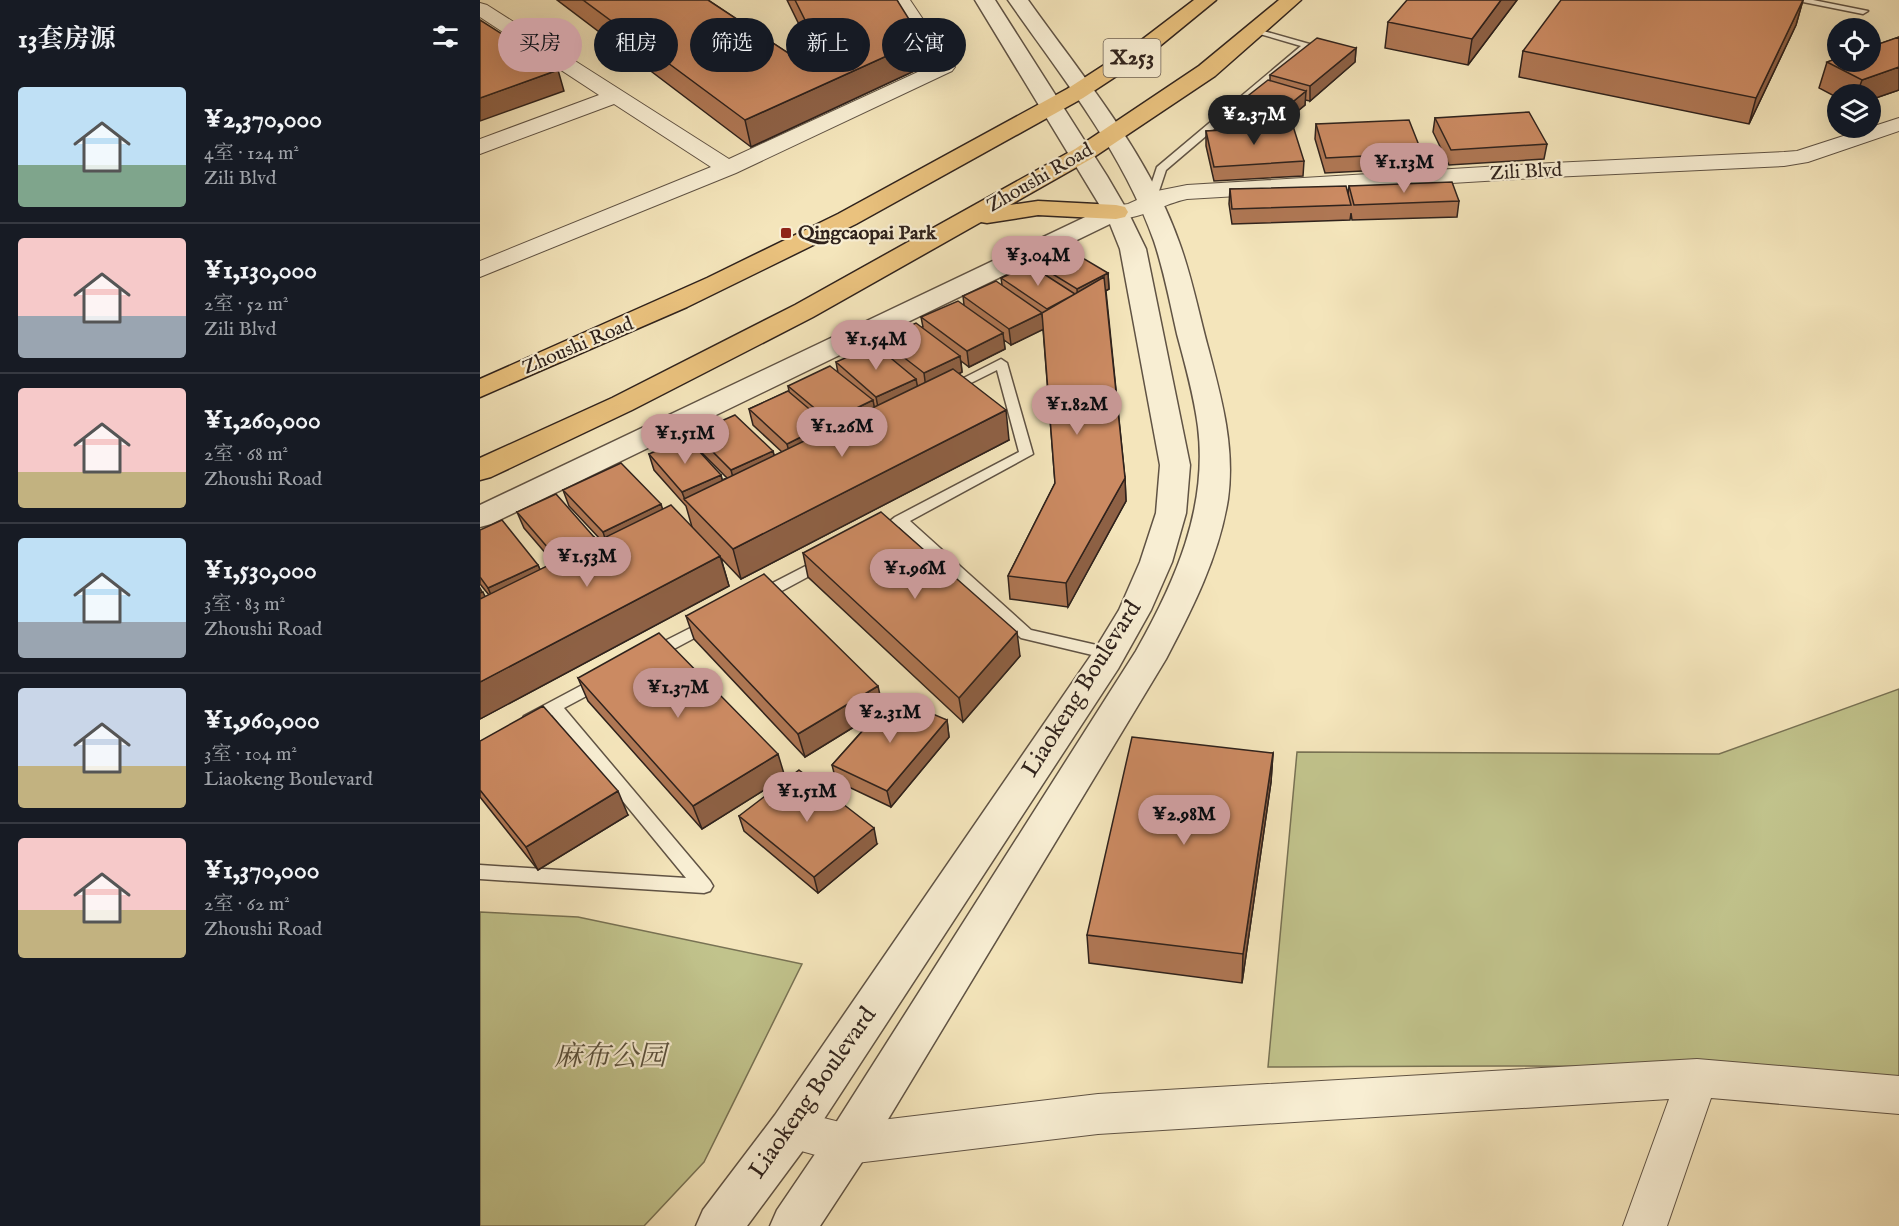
<!DOCTYPE html>
<html lang="zh">
<head>
<meta charset="utf-8">
<style>
	:root { --surface:#171b24; --page:#242831; --text:#f1f3f6; --muted:#9ea1a6; --line:#363941; --accent:#c59692 }
	body { margin:0; font-family:"IM FELL English","Noto Serif SC",serif; background:var(--page); color:var(--text); height:100vh; display:flex; flex-direction:column; font-size:22px; white-space:nowrap }
	* { box-sizing:border-box; margin:0 }
	p { font-size:20px; color:var(--muted) }
	.icon { flex:none; width:33px; height:33px; fill:none; stroke:currentColor; stroke-width:2; stroke-linecap:round; stroke-linejoin:round }
	.map { position:relative; flex:1; overflow:hidden }
	.panel { display:flex; flex-direction:column; background:var(--surface); width:480px }
	.panel>* { flex:none }
	.guide { position:absolute; left:18px; top:18px; width:570px; height:54px; display:flex; gap:12px }
	.fabs { position:absolute; left:1347px; top:18px; display:grid; gap:12px }
	.fabs a { display:grid; place-items:center; width:54px; height:54px; border-radius:50%; background:var(--surface); box-shadow:0 6px 24px #0002; font-size:30px }
	.price { position:absolute; translate:-50% -51px; padding:0 14px; border-radius:21px; background:var(--accent); color:#111; font-size:20px; line-height:39px; filter:drop-shadow(0 2px 3px #0008) }
	.price::after { content:''; position:absolute; left:50%; top:36px; width:18px; height:14px; margin-left:-9px; background:inherit; clip-path:polygon(0 0,100% 0,50% 100%) }
	.price.current { background:#222; color:#fff }
	ul { padding:0; list-style:none }
	li { display:flex; align-items:center; gap:18px; height:150px; padding:0 18px }
	li+li { border-top:2px solid var(--line) }
	li span { display:grid; place-items:center; flex:none; width:168px; height:120px; border-radius:6px; color:#555 }
	li>.icon { margin-inline-start:auto }
	span .icon { width:72px; height:72px; fill:#fffc; stroke-width:1 }
	li b { font-size:26px }
	h2 { display:flex; justify-content:space-between; align-items:center; height:72px; padding:0 18px; font-size:26px }
	.tag { padding:0 21px; border-radius:27px; background:var(--surface); box-shadow:0 6px 24px #0002; font-size:21px; line-height:54px }
	.tag.current { background:var(--accent); color:#111 }
	main { display:flex; flex:1; min-height:0 }
	.map>svg:first-child { display:block }
	.green { fill:#c1c38c; stroke:#787254; stroke-width:1.5 }
	.lines { fill:none; stroke-linecap:round; stroke-linejoin:round }
	.service-casing { stroke:#605344; stroke-width:3 }
	.minor-casing { stroke:#605344; stroke-width:2 }
	.tertiary-casing { stroke:#605344; stroke-width:3 }
	.primary-casing { stroke:#2f221c; stroke-width:3 }
	.service { fill:#f8eed3; fill-rule:evenodd }
	.minor { fill:#f8eed3; fill-rule:evenodd }
	.tertiary { fill:#f8eed3; fill-rule:evenodd }
	.primary { fill:#eac27e; fill-rule:evenodd }
	.wall { fill:#af7754; stroke:#2f221c; stroke-width:1.5 }
	.shaded-wall { fill:#8e6145; stroke:#2f221c; stroke-width:1.5 }
	.building { fill:#cb8a62; stroke:#2f221c; stroke-width:1.5 }
	.poi-dot { fill:#8f2418; stroke:#f8eed3; stroke-width:2 }
	.labels { text-anchor:middle; dominant-baseline:central; stroke-width:4.5; stroke-linejoin:round; paint-order:stroke }
	.far-street-label { font-size:20px; fill:#2f221c; stroke:#f8eed3 }
	.far-poi-label { font-size:20px; font-weight:bold; fill:#2f221c; stroke:#f8eed3; text-anchor:start }
	.shield { fill:#f8eed3; stroke:#6b5f53; stroke-width:1.5 }
	.shield-label { font-size:22px; font-weight:bold; fill:#2f221c }
	.street-label { font-size:24px; fill:#2f221c; stroke:#f8eed3 }
	.near-park-label { font-size:28px; font-style:italic; fill:#5b523e; stroke:#f8eed3 }
</style>
</head>
<body>
<main>
<section class="panel">
<h2>13套房源<svg class="icon" aria-label="filters" viewBox="0 0 24 24"><path d="M4 7h16M4 17h16"/><circle cx="9" cy="7" r="2"/><circle cx="15" cy="17" r="2"/></svg></h2>
<ul>
<li><span style="background:linear-gradient(#bfe0f5 65%,#7fa58c 0)"><svg class="icon" aria-label="home" viewBox="0 0 24 24"><path d="M3 11l9-7 9 7M6 9v11h12V9"/></svg></span><div><b>¥2,370,000</b><p>4室 · 124 m²</p><p>Zili Blvd</p></div></li>
<li><span style="background:linear-gradient(#f6c9c9 65%,#9aa5b1 0)"><svg class="icon" aria-label="home" viewBox="0 0 24 24"><path d="M3 11l9-7 9 7M6 9v11h12V9"/></svg></span><div><b>¥1,130,000</b><p>2室 · 52 m²</p><p>Zili Blvd</p></div></li>
<li><span style="background:linear-gradient(#f6c9c9 70%,#c2b280 0)"><svg class="icon" aria-label="home" viewBox="0 0 24 24"><path d="M3 11l9-7 9 7M6 9v11h12V9"/></svg></span><div><b>¥1,260,000</b><p>2室 · 68 m²</p><p>Zhoushi Road</p></div></li>
<li><span style="background:linear-gradient(#bfe0f5 70%,#9aa5b1 0)"><svg class="icon" aria-label="home" viewBox="0 0 24 24"><path d="M3 11l9-7 9 7M6 9v11h12V9"/></svg></span><div><b>¥1,530,000</b><p>3室 · 83 m²</p><p>Zhoushi Road</p></div></li>
<li><span style="background:linear-gradient(#c9d6e8 65%,#c2b280 0)"><svg class="icon" aria-label="home" viewBox="0 0 24 24"><path d="M3 11l9-7 9 7M6 9v11h12V9"/></svg></span><div><b>¥1,960,000</b><p>3室 · 104 m²</p><p>Liaokeng Boulevard</p></div></li>
<li><span style="background:linear-gradient(#f6c9c9 60%,#c2b280 0)"><svg class="icon" aria-label="home" viewBox="0 0 24 24"><path d="M3 11l9-7 9 7M6 9v11h12V9"/></svg></span><div><b>¥1,370,000</b><p>2室 · 62 m²</p><p>Zhoushi Road</p></div></li>
</ul>
</section>
<div class="map">
<svg width="1419" height="1226" viewBox="0 0 1419 1226">
	<rect width="100%" height="100%" fill="#f4e5bb"/>
	<filter id="stains"><feTurbulence type="fractalNoise" baseFrequency=".00333" numOctaves="4"/><feColorMatrix values="0 0 0 0 .2 0 0 0 0 .09 0 0 0 0 .02 0 0 0 .5 -.17"/></filter>
	<radialGradient id="worn" r=".72"><stop offset=".6" stop-color="#630" stop-opacity="0"/><stop offset="1" stop-color="#630" stop-opacity=".3"/></radialGradient>
	<path class="green" d="M1419,689v389c-210,-16 -421,-12 -631,-11l29,-315 422,2z
		M0,912l98,5 224,47 -98,198 -60,64h-164z"/>
	<g class="lines">
		<g class="service-casing">
			<path id="service" d="M1313,0h20l55,11 -5,3z
				M773,28l60,17 -147,125 -11,33 -1,2h-8l-1,-2 12,-36 144,-121 -48,-14z
				M521,359l6,4 26,91 -123,67 121,109 83,19 3,4 -3,4 -5,2 -88,-21 -122,-111 -7,3 -7,-5 10,-8 124,-65 -22,-82 -42,21h-10l-1,-3z
				M343,557l5,1 2,4 -2,4 -63,34h-10l-2,-4 2,-4z
				M230,618l5,1 3,4 -3,4 -56,30h-10l-3,-4 3,-4z
				M121,675l6,2 2,4 -2,4 -43,23 146,173 3,5 -3,5 -6,2 -224,-14v-14l206,13 -134,-163 -22,11 -6,-2 -2,-4 2,-4z"/>
		</g>
		<g class="minor-casing">
			<path id="minor" d="M412,0h18l45,67 -3,4 -216,102 -256,104v-16l231,-94 -97,-63 -134,50v-15l119,-44 -119,-78v-14l7,2 242,154 204,-94z
				M1419,118v13l-91,31 -24,4 -232,11 -365,22c-26,5 -52,25 -79,18l-4,-5 4,-5 20,-3 29,-13 30,-6 365,-22 232,-11 13,-1z
				M1217,1059l202,17v38l-188,-16 -44,128h-44l46,-127 -571,35 -250,30 -72,-20 -6,-14 6,-14 15,-6 57,14 250,-30z"/>
		</g>
		<g class="tertiary-casing">
			<path id="tertiary" d="M495,0h20l112,176 21,36 18,37 44,216 -4,48 -14,49 -21,48 -33,59 -311,476 -60,81h-51l7,-16 72,-95 319,-464 25,-41 21,-48 16,-49 4,-48 -40,-216 -10,-25 -619,300 -11,3v-22l622,-296z
				M528,0h20c54,76 120,153 151,242 13,35 20,73 30,109 13,49 26,97 19,148 -9,57 -35,109 -62,160l-302,500 -44,67h-50l7,-16 55,-81 304,-478c39,-69 72,-143 62,-224 -4,-32 -13,-63 -21,-93 -7,-31 -13,-63 -23,-93 -31,-89 -93,-165 -146,-241z"/>
		</g>
		<g class="primary-casing">
			<path id="primary" d="M714,0h22l-66,54 -67,44 -227,126 -169,83 -207,90v-18l227,-101 131,-64 229,-125 68,-44z
				M799,0h22l-86,76 -124,83 -81,46 28,-4 78,4 9,2 3,5 -3,5 -9,2 -78,-4 -51,8 -6,-1 -168,95 -181,93 -141,67 -11,3v-22l132,-60 183,-93 280,-156 124,-83z"/>
		</g>
		<use href="#service" class="service"/>
		<use href="#minor" class="minor"/>
		<use href="#tertiary" class="tertiary"/>
		<use href="#primary" class="primary"/>
	</g>
	<path class="wall" d="M77,0h151l86,57 17,-8 -24,-49h110l28,66 -174,81z
		M1037,0l-49,65 -83,-17 3,-26z
		M1323,0l-7,25 -47,99 -230,-47 4,-26z
		M1419,37v53l-29,10v-6h-32v4l-19,-10 8,-26z
		M876,48l-1,14 -45,39 -5,-1v5l-27,22 26,34 -1,15 -89,5 -8,-35v-15l37,-2 -14,-4 1,-15 40,-29v-6z
		M955,118l112,26 -3,15 -95,6 -16,-33z
		M836,124l106,29 -2,15 -95,5 -10,-34z
		M869,186l110,15 -2,16 -105,3 -1,-7 -1,7 -118,4 -3,-20 1,-15 118,5z
		M548,259l80,14 1,16 -3,2 19,187 1,23 -58,106 -58,-8 -2,-23 47,-93 -12,-154 -32,16 -7,-5 1,9 -36,18 -8,-6 1,11 -3,2 50,66 -268,139 -20,-21 8,28 -249,133v-131l5,9 4,-2 -9,-11v-54l58,35 2,5 14,-7 -30,-35 -7,-16 77,25 2,5 5,-2 -32,-34 -6,-16 100,19 29,18 -6,-21 -32,-36 -5,-16 72,21 1,5 5,-2 -29,-29 -4,-16 79,18 1,5 8,-4 -29,-27 -4,-16 40,-18 -1,-5 50,-13 -2,-11 46,-12 -2,-11 43,-12 -2,-10 43,-12 -1,-9 39,-11 -1,-7 27,-13z
		M323,553l217,103 -57,66 -155,-145z
		M206,616l197,92 64,12 2,17 -58,70 -55,-26 -4,-16 48,-54 -75,46 -111,-118z
		M98,678l207,99 -83,52 -114,-128z
		M0,741l148,74 -90,55 -58,-73z
		M793,753l-2,29 -29,201 -153,-20 -2,-28z
		M259,816l138,28 -59,49 -74,-62z"/>
	<path class="shaded-wall" d="M1021,0h16l-49,65 4,-26z
		M1323,0l-7,25 -47,99 7,-26z
		M442,40l3,26 -174,81 -6,-27z
		M876,48l-1,14 -45,39v-15z
		M1419,67v23l-29,10v-6h-13l5,-14z
		M78,70l6,21 -84,30v-23z
		M826,91l-1,14 -38,31 1,-14z
		M628,273l1,16 -31,16 -1,-16z
		M562,313l2,16 -33,16 -2,-16z
		M523,333l2,16 -36,18 -2,-16z
		M480,356l2,16 -36,17 -2,-16z
		M436,379l3,15 -40,19 -3,-16z
		M393,400l3,16 -42,21 -4,-16z
		M526,410l3,30 -268,139 -8,-30z
		M347,424l4,16 -40,20 -4,-16z
		M293,451l4,16 -42,19 -4,-16z
		M241,475l4,16 -40,9 -3,-8z
		M645,478l1,23 -58,106 -2,-24z
		M181,504l5,16 -58,28 -5,-16z
		M114,537l6,16 -39,19 -6,-16z
		M240,556l9,30 -249,133v-37z
		M58,565l7,16 -50,23 -7,-16z
		M3,592l7,16 -10,5v-20z
		M537,632l3,24 -57,66 -4,-24z
		M398,686l5,23 -78,48 -7,-23z
		M467,720l2,17 -58,70 -4,-16z
		M793,753l-2,29 -29,201 1,-29z
		M298,754l7,23 -83,52 -9,-23z
		M138,791l10,24 -90,55 -12,-23z
		M394,828l3,16 -59,49 -4,-16z"/>
	<path class="building" d="M103,0h125l86,57 24,-11 -23,-46h102l25,40 -177,80z
		M927,0h94l-29,39 -84,-17z
		M1081,0h242l-47,98 -233,-47z
		M0,20l78,50 -78,28z
		M1419,37v30l-37,13 -35,-18 11,-4v4h32v-15z
		M837,38l39,10 -46,38 -40,-11z
		M788,80l38,11 -38,31 -38,-12z
		M1049,112l18,32 -96,6 -16,-32z
		M929,120l13,33 -96,5 -10,-34z
		M813,126l11,35 -90,6 -8,-36z
		M972,182l7,19 -105,4 -5,-19z
		M866,186l5,19 -119,4 -2,-20z
		M579,244l49,29 -31,16 -49,-30z
		M550,265l45,29 -28,15 -46,-31z
		M624,277l21,201 -59,105 -58,-7 47,-93 -13,-170z
		M516,281l46,32 -33,16 -46,-33z
		M478,301l45,32 -36,18 -46,-34z
		M436,323l44,33 -36,17 -44,-34z
		M395,345l41,34 -40,18 -40,-35z
		M350,366l43,34 -43,21 -42,-35z
		M473,369l53,41 -273,139 -49,-50z
		M308,391l39,33 -40,20 -38,-35z
		M255,415l38,36 -42,19 -37,-37z
		M206,437l35,38 -39,17 -33,-38z
		M141,463l40,41 -58,28 -40,-42z
		M76,494l38,43 -39,19 -38,-44z
		M191,505l49,51 -240,126v-83z
		M401,512l136,120 -58,66 -156,-145z
		M22,520l36,45 -50,23 -8,-11v-47z
		M284,574l114,112 -80,48 -112,-118z
		M179,633l119,121 -85,52 -115,-128z
		M413,697l54,23 -60,71 -55,-26z
		M63,706l75,85 -92,56 -46,-57v-49z
		M652,737l141,16 -30,201 -156,-19z
		M319,770l75,58 -60,49 -75,-61z"/>
	<rect class="poi-dot" x="300" y="227" width="12" height="12" rx="3"/>
	<g class="labels">
		<g class="far-street-label">
			<text transform="translate(1046 172) rotate(-3)">Zili Blvd</text>
			<text transform="translate(560 178) rotate(-30)">Zhoushi Road</text>
			<text transform="translate(98 346) rotate(-23)">Zhoushi Road</text>
		</g>
		<g class="far-poi-label">
			<text x="318" y="233">Qingcaopai Park</text>
		</g>
		<rect class="shield" x="623.5" y="39" width="57" height="38" rx="4.5"/>
		<g class="shield-label">
			<text x="652" y="58">X253</text>
		</g>
		<g class="street-label">
			<text transform="translate(602 689) rotate(-58)">Liaokeng Boulevard</text>
			<text transform="translate(333 1093) rotate(-55)">Liaokeng Boulevard</text>
		</g>
		<g class="near-park-label">
			<text x="130" y="1057">麻布公园</text>
		</g>
	</g>
	<rect width="100%" height="100%" filter="url(#stains)"/>
	<rect width="100%" height="100%" fill="url(#worn)"/>
</svg>
<div class="fabs">
<a><svg class="icon" aria-label="locate" viewBox="0 0 24 24"><circle cx="12" cy="12" r="6"/><path d="M12 2v4M12 18v4M2 12h4M18 12h4"/></svg></a>
<a><svg class="icon" aria-label="layers" viewBox="0 0 24 24"><path d="M12 4l9 5-9 5-9-5zM3 14l9 5 9-5"/></svg></a>
</div>
<b class="price current" style="left:774px;top:146px">¥2.37M</b>
<b class="price" style="left:924px;top:194px">¥1.13M</b>
<b class="price" style="left:558px;top:287px">¥3.04M</b>
<b class="price" style="left:396px;top:371px">¥1.54M</b>
<b class="price" style="left:597px;top:436px">¥1.82M</b>
<b class="price" style="left:362px;top:458px">¥1.26M</b>
<b class="price" style="left:205px;top:465px">¥1.51M</b>
<b class="price" style="left:107px;top:588px">¥1.53M</b>
<b class="price" style="left:435px;top:600px">¥1.96M</b>
<b class="price" style="left:198px;top:719px">¥1.37M</b>
<b class="price" style="left:410px;top:744px">¥2.31M</b>
<b class="price" style="left:327px;top:823px">¥1.51M</b>
<b class="price" style="left:704px;top:846px">¥2.98M</b>
<div class="guide">
<a class="tag current">买房</a>
<a class="tag">租房</a>
<a class="tag">筛选</a>
<a class="tag">新上</a>
<a class="tag">公寓</a>
</div>
</div>
</main>
</body>
</html>
